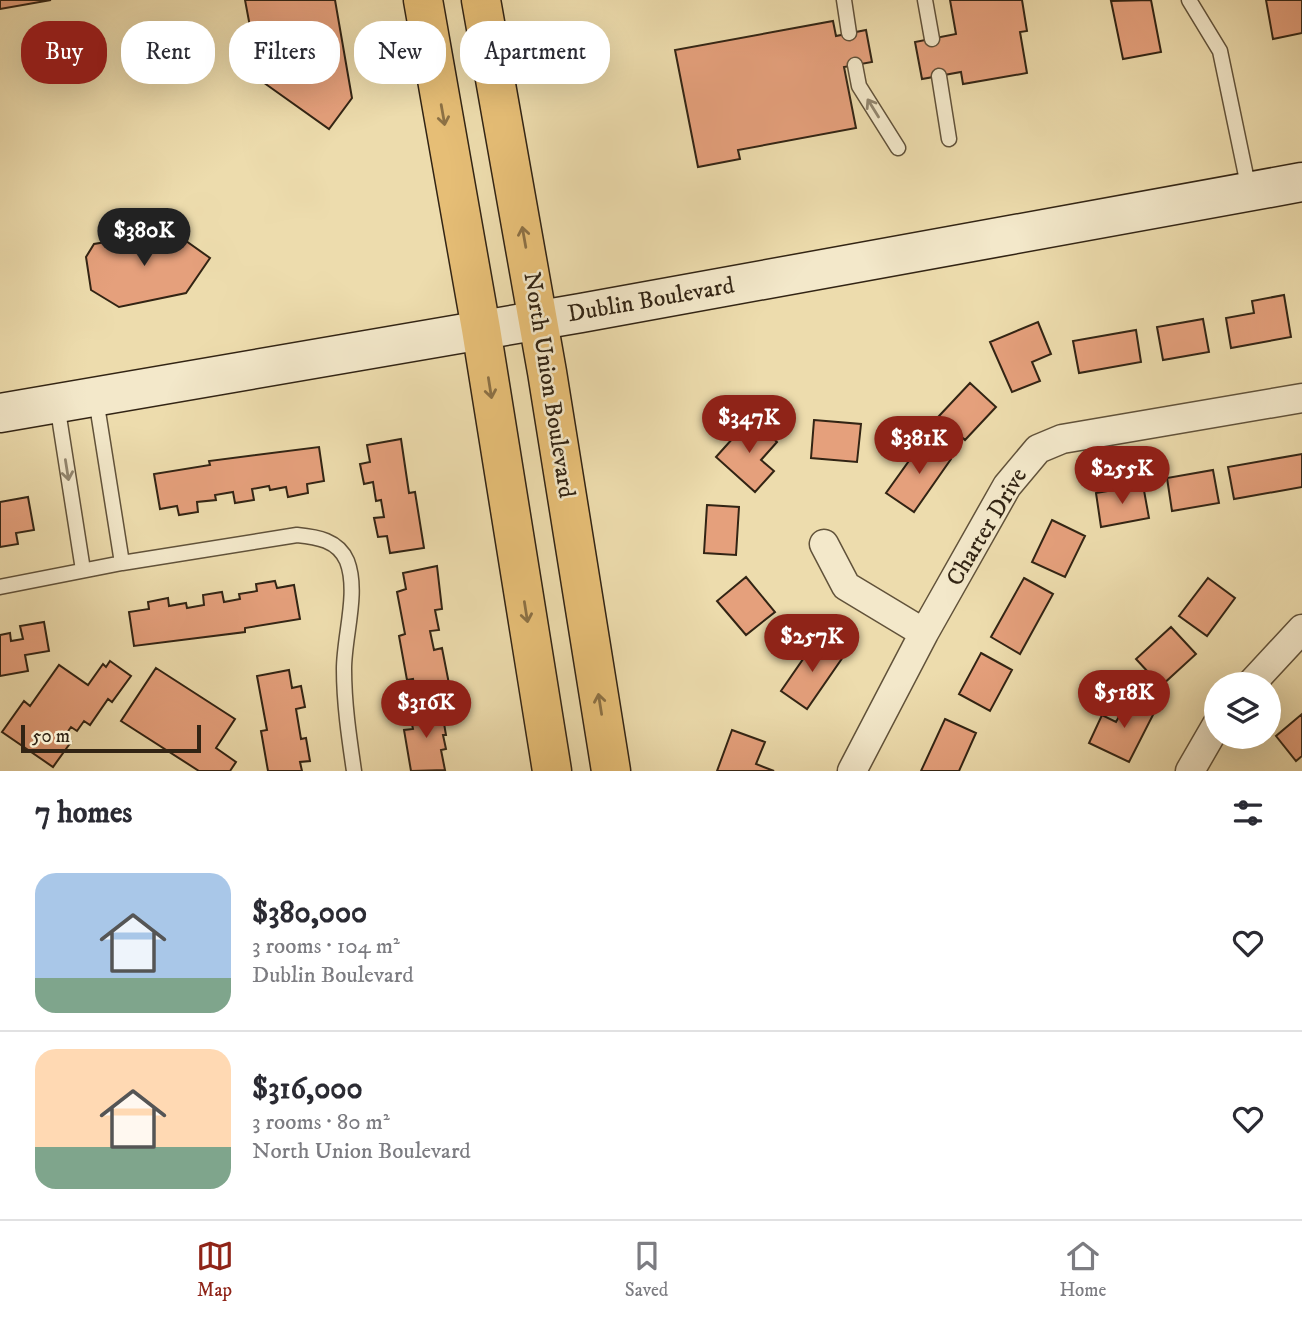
<!DOCTYPE html>
<html lang="en">
<head>
<meta charset="utf-8">
<style>
	:root { --surface:#fff; --page:#f7f7f7; --text:#2b2b33; --muted:#7c7c81; --line:#e1e1e2; --accent:#8f2418 }
	body { margin:0; font-family:"IM FELL DW Pica",serif; background:var(--page); color:var(--text); height:100vh; display:flex; flex-direction:column; font-size:26px; white-space:nowrap }
	* { box-sizing:border-box; margin:0 }
	p { font-size:23px; color:var(--muted) }
	.icon { flex:none; width:38px; height:38px; fill:none; stroke:currentColor; stroke-width:2; stroke-linecap:round; stroke-linejoin:round }
	.map { position:relative; height:771px; overflow:hidden }
	.side { display:flex; flex-direction:column; background:var(--surface); flex:1 }
	.side>* { flex:none }
	.hud { position:absolute; left:21px; top:21px; width:700px; height:63px; display:flex; gap:14px }
	.controls { position:absolute; left:1204px; top:672px; display:grid; gap:14px }
	.controls a { display:grid; place-items:center; width:77px; height:77px; border-radius:50%; background:var(--surface); box-shadow:0 7px 28px #0002; font-size:35px }
	.scale { position:absolute; left:21px; bottom:18px; width:180px; box-sizing:border-box; padding-left:7px; border:4px solid #322414; border-top:0; font-size:19px; line-height:24px; white-space:nowrap; color:#322414; -webkit-text-stroke:5px #f3e8ca; paint-order:stroke }
	.price { position:absolute; translate:-50% -60px; padding:0 16px; border-radius:24px; background:var(--accent); color:#fff; font-size:23px; line-height:46px; filter:drop-shadow(0 2px 4px #0008) }
	.price::after { content:''; position:absolute; left:50%; top:42px; width:21px; height:16px; margin-left:-10px; background:inherit; clip-path:polygon(0 0,100% 0,50% 100%) }
	.price.selected { background:#222; color:#fff }
	ul { padding:0; list-style:none }
	li { display:flex; align-items:center; gap:21px; height:175px; padding:0 35px }
	li+li { border-top:2px solid var(--line) }
	li span { display:grid; place-items:center; flex:none; width:196px; height:140px; border-radius:21px; color:#555 }
	li>.icon { margin-inline-start:auto }
	span .icon { width:84px; height:84px; fill:#fffc; stroke-width:1 }
	li b { font-size:30px }
	h2 { display:flex; justify-content:space-between; align-items:center; height:84px; padding:0 35px; font-size:30px }
	.pill { padding:0 24px; border-radius:28px; background:var(--surface); box-shadow:0 7px 28px #0002; font-size:24px; line-height:63px }
	.pill.selected { background:var(--accent); color:#fff }
	.tab-bar { display:flex; justify-content:space-around; align-items:center; height:98px; border-top:2px solid var(--line); background:var(--surface); font-size:19px; color:var(--muted) }
	.tab-bar a { display:grid; justify-items:center; gap:4px }
	.tab-bar .selected { color:var(--accent) }
	.map>svg:first-child { display:block }
	.building { fill:#e5a07c; stroke:#322414; stroke-width:2 }
	.lines { fill:none; stroke-linecap:round; stroke-linejoin:round }
	.service-casing { stroke:#61523a; stroke-width:17 }
	.minor-casing { stroke:#61523a; stroke-width:31 }
	.secondary-casing { stroke:#322414; stroke-width:41 }
	.primary-casing { stroke:#322414; stroke-width:41 }
	.service { stroke:#f3e8ca; stroke-width:14 }
	.minor { stroke:#f3e8ca; stroke-width:28 }
	.secondary { stroke:#f3e8ca; stroke-width:38 }
	.primary { stroke:#e6be76; stroke-width:38 }
	.oneway { stroke:#92866f }
	.oneway2 { stroke:#8c7145 }
	.labels { text-anchor:middle; dominant-baseline:central; stroke-width:5; stroke-linejoin:round; paint-order:stroke }
	.street-label { font-size:24px; fill:#322414; stroke:#f3e8ca }
</style>
</head>
<body>
<div class="map">
<svg width="1302" height="771" viewBox="0 0 1302 771">
	<rect width="100%" height="100%" fill="#eddcad"/>
	<filter id="stains"><feTurbulence type="fractalNoise" baseFrequency=".00286" numOctaves="4"/><feColorMatrix values="0 0 0 0 .2 0 0 0 0 .09 0 0 0 0 .02 0 0 0 .5 -.17"/></filter>
	<radialGradient id="worn" r=".72"><stop offset=".6" stop-color="#630" stop-opacity="0"/><stop offset="1" stop-color="#630" stop-opacity=".3"/></radialGradient>
	<path class="building" d="M0,0h51l-51,9z
		M245,0h90l17,98 -23,31 -69,-49z
		M950,0h72l5,31 -7,1 7,41 -64,11 -2,-12 -39,7 -7,-37 41,-8z
		M1151,0l10,52 -38,7 -12,-58z
		M1266,0h36v33l-29,6z
		M833,21l3,15 30,-6 6,32 -28,5 12,61 -118,22 2,9 -42,8 -23,-117z
		M172,231l38,27 -24,35 -67,14 -28,-17 -5,-33 8,-13z
		M1284,295l7,42 -60,11 -5,-30 28,-5 -2,-12z
		M1203,319l6,33 -46,8 -6,-33z
		M1038,322l13,32 -19,8 8,19 -28,11 -22,-50z
		M1136,330l5,32 -62,11 -6,-32z
		M970,383l26,24 -31,33 -26,-24z
		M751,418l26,24 -16,18 13,11 -19,21 -39,-35z
		M814,420l47,4 -4,38 -46,-4z
		M401,439l8,54 6,-1 9,56 -34,5 -3,-17 -9,1 -4,-19 10,-1 -3,-17 -5,1 -3,-19 -9,2 -4,-20 10,-2 -3,-17z
		M924,440l27,19 -37,53 -28,-19z
		M319,447l5,34 -17,3 1,9 -20,4 -2,-10 -16,3 -1,-4 -17,3 2,11 -19,3 -2,-11 -18,3 1,5 -19,2 1,10 -19,3 -2,-9 -17,3 -6,-35 56,-9 -1,-4z
		M1302,454v33l-68,12 -6,-32z
		M1213,470l6,33 -47,8 -5,-33z
		M1143,485l6,33 -48,9 -5,-34z
		M28,497l6,33 -18,3 2,11 -18,3v-45z
		M707,505l32,2 -3,48 -32,-2z
		M1052,520l33,16 -20,41 -33,-15z
		M437,566l5,43 -7,1 4,20 -9,1 4,19 8,-2 8,41 -34,6 -3,-16 -6,1 -8,-44 6,-2 -8,-42 9,-3 -3,-16z
		M746,577l29,35 -29,23 -29,-34z
		M1024,578l29,16 -33,60 -29,-17z
		M1208,578l27,20 -28,38 -28,-20z
		M275,581l2,7 17,-3 6,34 -55,9v4l-111,14 -5,-34 20,-3 -1,-7 20,-4 1,8 17,-3 1,5 17,-3 -1,-10 19,-3 2,10 16,-3 -1,-5 18,-3 -1,-7z
		M44,622l5,29 -24,4 3,16 -28,5v-41l10,-2 1,8 12,-2 -3,-13z
		M1171,627l25,27 -35,32 -25,-27z
		M817,639l26,18 -36,52 -26,-18z
		M981,653l31,17 -22,41 -31,-17z
		M110,661l21,15 -19,26 -4,-3 -18,26 -6,-4 -7,10 -6,-4 -7,10 7,5 -18,25 -51,-35 22,-31 6,5 29,-41 29,20 15,-21 3,3z
		M156,668l79,51 -19,29 20,14 -6,9h-31l-78,-50z
		M289,670l3,18 9,-2 4,21 -9,2 5,30 5,-1 4,23 -10,1 2,9h-34l-7,-40 6,-1 -10,-54z
		M1130,696l26,13 -27,53 -40,-19 13,-28 14,7z
		M441,706l5,29h-3l3,14 -5,1 4,20 -34,1 -7,-41 9,-1 -4,-18z
		M1302,714v42l-6,5 -20,-25z
		M945,719l31,14 -17,38h-38z
		M732,730l33,12 -9,22 18,7h-57z"/>
	<g class="lines">
		<g class="service-casing">
			<path id="service" d="M844,0l5,33
				M925,0l7,39
				M1189,0l31,51 29,139
				M855,65l4,21 39,62
				M939,76l10,63
				M96,399l26,164
				M57,404l26,166
				M0,587l122,-24 175,-28c20,2 41,5 50,26 12,31 -3,75 -3,108 0,34 5,68 10,102"/>
		</g>
		<g class="minor-casing">
			<path id="minor" d="M824,544l22,42 78,47
				M1251,684l51,-55
				M852,771l72,-138 83,-147 31,-37 24,-10 240,-41
				M1190,771l26,-45"/>
		</g>
		<g class="secondary-casing">
			<path id="secondary" d="M0,413l581,-100 721,-131"/>
		</g>
		<g class="primary-casing">
			<path id="primary" d="M423,0l58,329 71,442
				M481,0l66,372 64,399"/>
		</g>
		<use href="#service" class="service"/>
		<use href="#minor" class="minor"/>
		<use href="#secondary" class="secondary"/>
		<use href="#primary" class="primary"/>
	</g>
	<defs><path id="oneway-shaft" d="M-6 0H5M1.5-3L5.5 0L1.5 3" fill="none" stroke-width="1.6" stroke-linecap="round" stroke-linejoin="round" transform="scale(1.75)"/></defs>
	<g class="oneway">
		<use href="#oneway-shaft" transform="translate(873 108) rotate(-122)"/>
		<use href="#oneway-shaft" transform="translate(67 470) rotate(81)"/>
	</g>
	<g class="oneway2">
		<use href="#oneway-shaft" transform="translate(443 115) rotate(80)"/>
		<use href="#oneway-shaft" transform="translate(524 237) rotate(-100)"/>
		<use href="#oneway-shaft" transform="translate(490 388) rotate(81)"/>
		<use href="#oneway-shaft" transform="translate(526 612) rotate(81)"/>
		<use href="#oneway-shaft" transform="translate(600 704) rotate(-99)"/>
	</g>
	<g class="labels">
		<g class="street-label">
			<text transform="translate(651 300) rotate(-10)">Dublin Boulevard</text>
			<text transform="translate(549 385) rotate(81)">North Union Boulevard</text>
			<text transform="translate(987 527) rotate(-59)">Charter Drive</text>
		</g>
	</g>
	<rect width="100%" height="100%" filter="url(#stains)"/>
	<rect width="100%" height="100%" fill="url(#worn)"/>
</svg>
<div class="controls">
<a><svg class="icon" aria-label="layers" viewBox="0 0 24 24"><path d="M12 4l9 5-9 5-9-5zM3 14l9 5 9-5"/></svg></a>
</div>
<div class="scale">50 m</div>
<b class="price selected" style="left:144px;top:268px">$380K</b>
<b class="price" style="left:749px;top:455px">$347K</b>
<b class="price" style="left:919px;top:476px">$381K</b>
<b class="price" style="left:1122px;top:506px">$255K</b>
<b class="price" style="left:812px;top:674px">$257K</b>
<b class="price" style="left:1124px;top:730px">$518K</b>
<b class="price" style="left:426px;top:740px">$316K</b>
<div class="hud">
<a class="pill selected">Buy</a>
<a class="pill">Rent</a>
<a class="pill">Filters</a>
<a class="pill">New</a>
<a class="pill">Apartment</a>
</div>
</div>
<section class="side">
<h2>7 homes<svg class="icon" aria-label="filters" viewBox="0 0 24 24"><path d="M4 7h16M4 17h16"/><circle cx="9" cy="7" r="2"/><circle cx="15" cy="17" r="2"/></svg></h2>
<ul>
<li><span style="background:linear-gradient(#a9c7e8 75%,#7fa58c 0)"><svg class="icon" aria-label="home" viewBox="0 0 24 24"><path d="M3 11l9-7 9 7M6 9v11h12V9"/></svg></span><div><b>$380,000</b><p>3 rooms · 104 m²</p><p>Dublin Boulevard</p></div><svg class="icon" aria-label="heart" viewBox="0 0 24 24"><path d="M12 20l-8-8c-3-5 5-10 8-4 3-6 11-1 8 4z"/></svg></li>
<li><span style="background:linear-gradient(#ffd9b3 70%,#7fa58c 0)"><svg class="icon" aria-label="home" viewBox="0 0 24 24"><path d="M3 11l9-7 9 7M6 9v11h12V9"/></svg></span><div><b>$316,000</b><p>3 rooms · 80 m²</p><p>North Union Boulevard</p></div><svg class="icon" aria-label="heart" viewBox="0 0 24 24"><path d="M12 20l-8-8c-3-5 5-10 8-4 3-6 11-1 8 4z"/></svg></li>
</ul>
</section>
<nav class="tab-bar">
<a class="selected"><svg class="icon" aria-label="map" viewBox="0 0 24 24"><path d="M3 6l6-2 6 2 6-2v14l-6 2-6-2-6 2zM9 4v14M15 6v14"/></svg>Map</a>
<a><svg class="icon" aria-label="saved" viewBox="0 0 24 24"><path d="M7 4h10v16l-5-4-5 4z"/></svg>Saved</a>
<a><svg class="icon" aria-label="home" viewBox="0 0 24 24"><path d="M3 11l9-7 9 7M6 9v11h12V9"/></svg>Home</a>
</nav>
</body>
</html>
